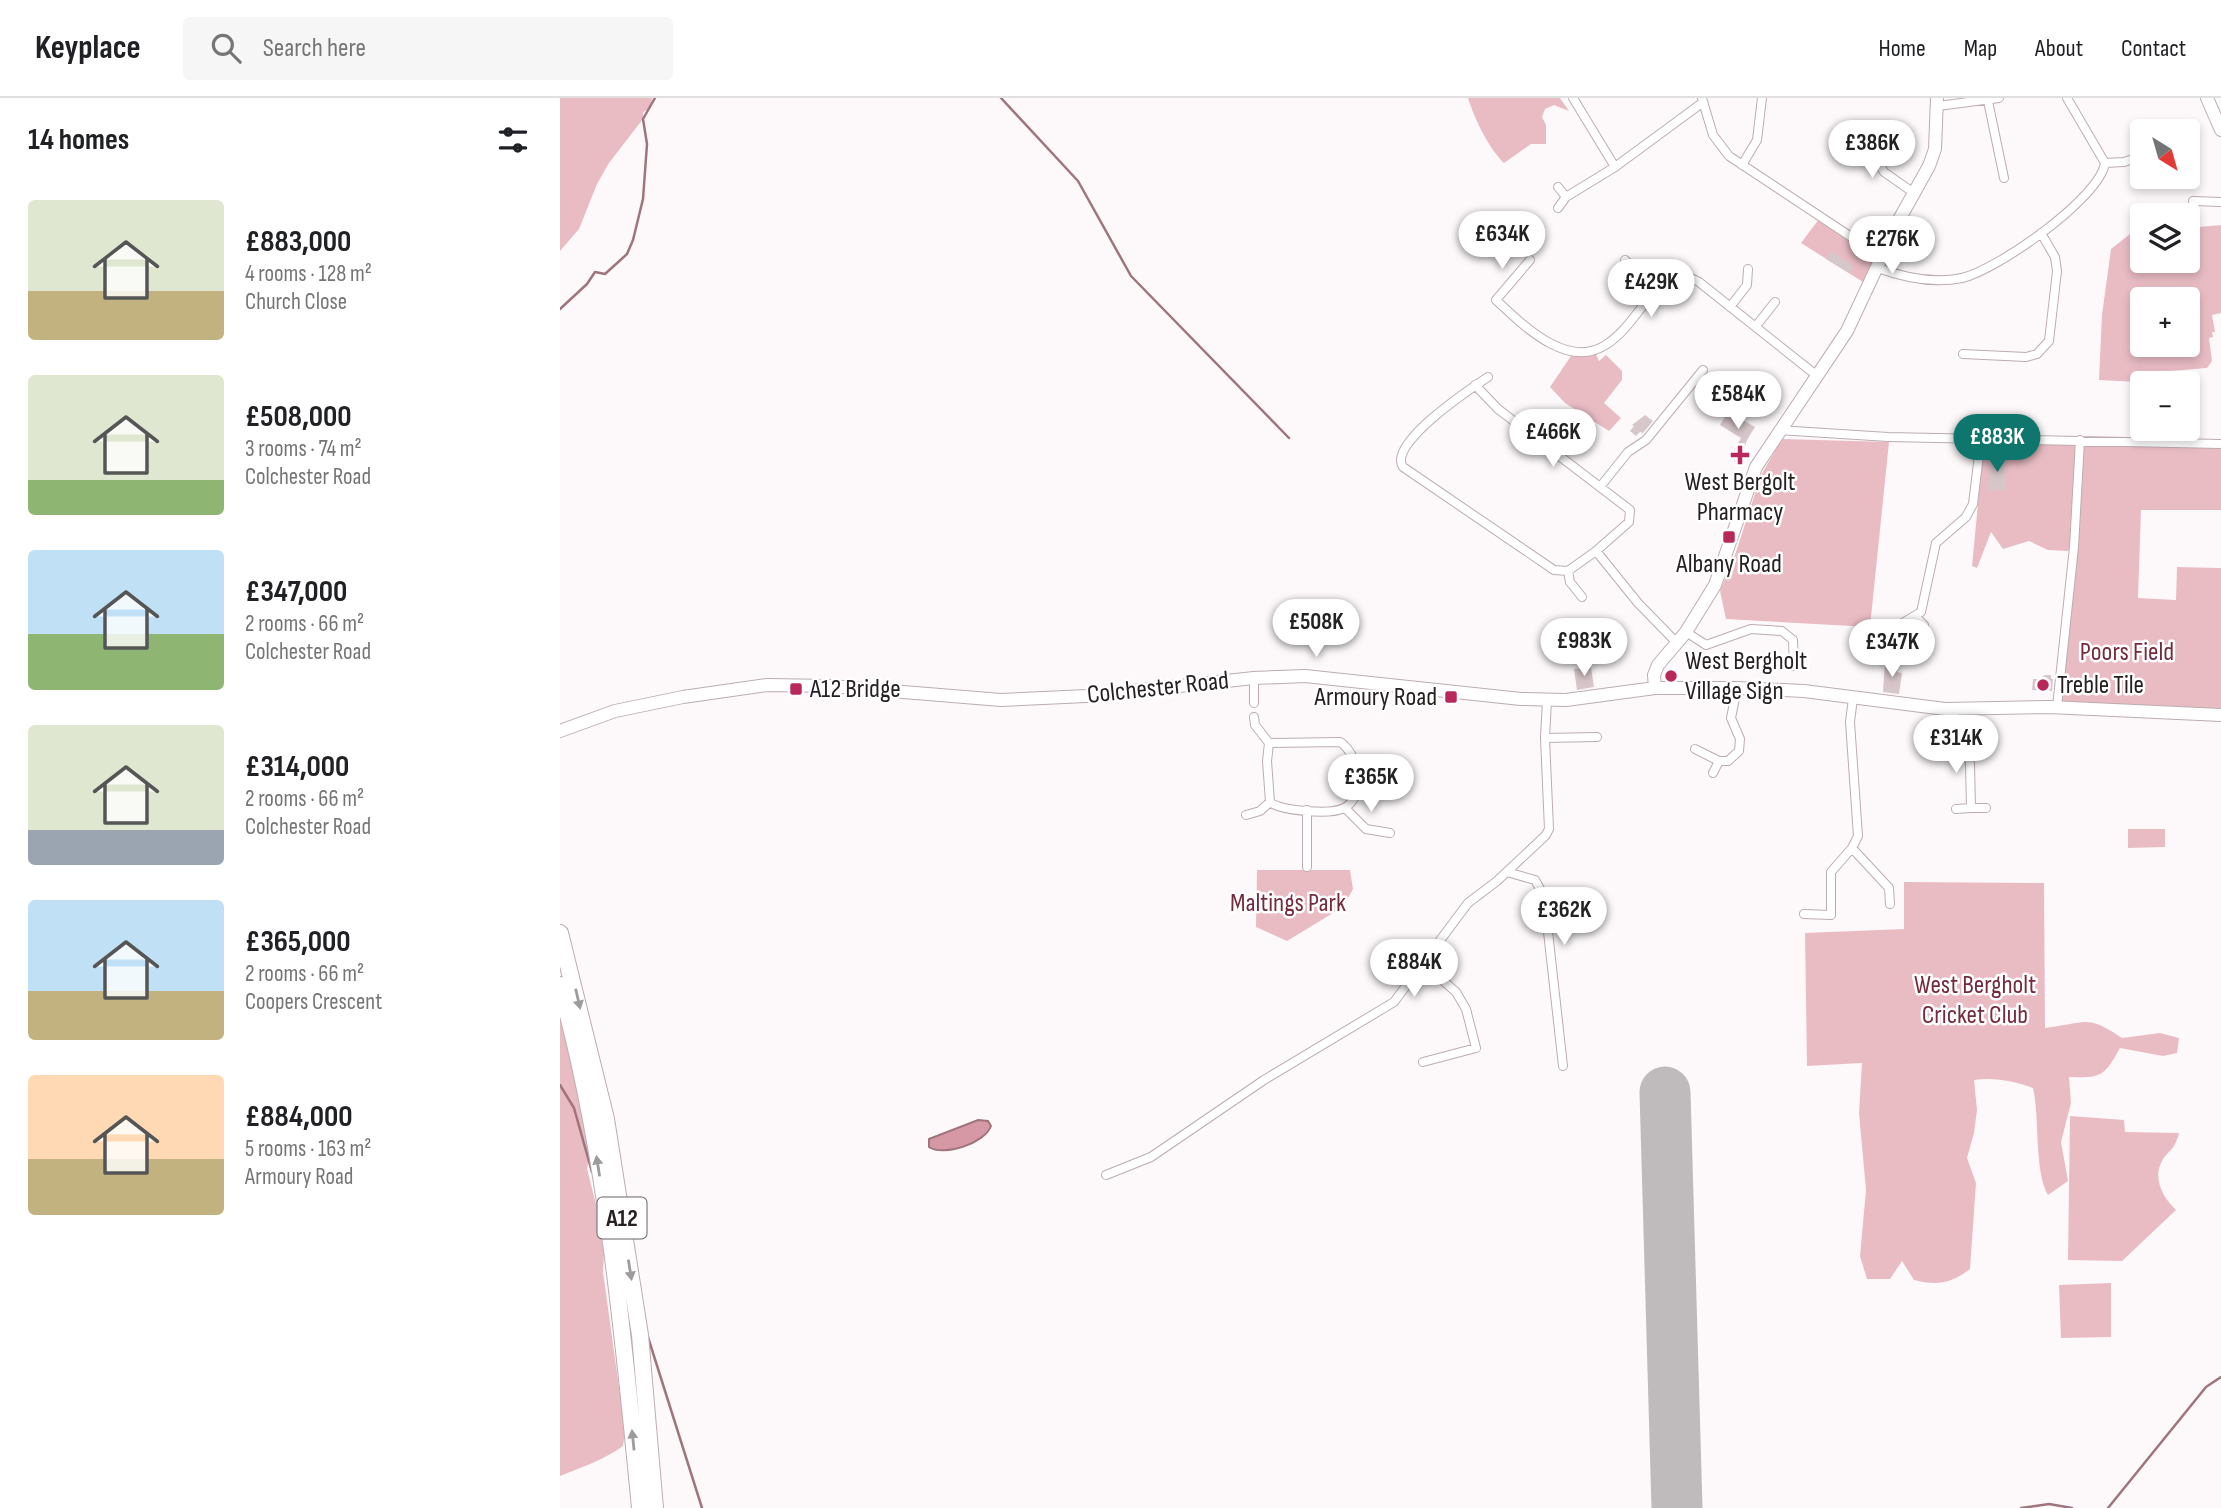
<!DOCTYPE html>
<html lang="en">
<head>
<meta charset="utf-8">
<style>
	:root { --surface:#fff; --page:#f6f6f6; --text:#202124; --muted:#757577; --line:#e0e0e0; --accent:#0f766e }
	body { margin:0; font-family:"Sofia Sans Condensed",sans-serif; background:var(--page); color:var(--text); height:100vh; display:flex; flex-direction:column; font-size:26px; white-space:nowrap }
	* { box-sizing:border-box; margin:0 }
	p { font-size:23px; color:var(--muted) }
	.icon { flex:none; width:38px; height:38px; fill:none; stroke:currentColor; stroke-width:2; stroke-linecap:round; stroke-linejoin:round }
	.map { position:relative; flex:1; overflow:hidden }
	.sheet { display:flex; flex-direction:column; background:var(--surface); width:560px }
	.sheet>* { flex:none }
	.needle { width:46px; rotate:143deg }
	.controls { position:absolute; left:1570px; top:21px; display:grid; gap:14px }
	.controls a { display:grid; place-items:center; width:70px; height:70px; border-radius:7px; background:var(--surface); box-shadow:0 4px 10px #0003; font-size:35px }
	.price { position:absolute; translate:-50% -60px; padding:0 16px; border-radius:24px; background:#fff; color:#222; font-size:23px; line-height:46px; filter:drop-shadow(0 2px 4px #0008) }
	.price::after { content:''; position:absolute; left:50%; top:42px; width:21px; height:16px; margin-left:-10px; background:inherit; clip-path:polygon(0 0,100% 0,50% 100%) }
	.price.selected { background:var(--accent); color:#fff }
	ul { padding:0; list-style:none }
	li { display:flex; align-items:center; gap:21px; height:175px; padding:0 28px }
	li span { display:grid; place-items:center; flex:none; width:196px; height:140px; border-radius:7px; color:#555 }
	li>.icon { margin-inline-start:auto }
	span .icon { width:84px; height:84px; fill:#fffc; stroke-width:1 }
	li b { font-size:30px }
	h2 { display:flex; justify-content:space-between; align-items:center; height:84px; padding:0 28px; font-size:30px }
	header { display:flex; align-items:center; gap:42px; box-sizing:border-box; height:98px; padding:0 35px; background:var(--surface); border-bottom:2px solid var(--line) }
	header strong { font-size:33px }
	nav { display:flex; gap:38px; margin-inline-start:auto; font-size:24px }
	.search { width:490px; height:63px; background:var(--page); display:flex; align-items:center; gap:18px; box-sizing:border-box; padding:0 24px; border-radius:7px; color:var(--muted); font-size:26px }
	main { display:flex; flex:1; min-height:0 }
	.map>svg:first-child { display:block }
	.green { fill:#e9bcc4; fill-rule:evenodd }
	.water { fill:#d598a4; stroke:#a0747d; stroke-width:2 }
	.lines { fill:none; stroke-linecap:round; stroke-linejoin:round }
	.stream { stroke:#a0747d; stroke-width:2.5 }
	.runway { stroke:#bfbabc; stroke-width:51 }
	.building { fill:#d8c7ca }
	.street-casing { stroke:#bdacaf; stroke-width:10 }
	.secondary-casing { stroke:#bdacaf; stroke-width:14 }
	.highway-casing { stroke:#bdacaf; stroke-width:18 }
	.street { stroke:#fff; stroke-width:8 }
	.secondary { stroke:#fff; stroke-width:12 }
	.highway { stroke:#fff; stroke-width:16 }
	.oneway { fill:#9d9b9b }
	.poi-dot { fill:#b8295a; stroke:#fff; stroke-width:2.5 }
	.labels { text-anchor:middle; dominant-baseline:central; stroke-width:5; stroke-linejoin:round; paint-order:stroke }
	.shield { fill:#fff; stroke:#676364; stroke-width:2 }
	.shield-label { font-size:24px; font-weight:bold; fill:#262021 }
	.poi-label { font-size:26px; fill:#262021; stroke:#fff; text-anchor:start }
	.park-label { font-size:26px; fill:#742b3f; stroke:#fff }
	.street-label { font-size:26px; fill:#262021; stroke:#fff }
</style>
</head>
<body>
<header>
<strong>Keyplace</strong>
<div class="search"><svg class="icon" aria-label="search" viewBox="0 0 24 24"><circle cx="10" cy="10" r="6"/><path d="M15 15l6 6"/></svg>Search here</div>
<nav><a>Home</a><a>Map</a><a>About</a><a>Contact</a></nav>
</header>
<main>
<section class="sheet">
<h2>14 homes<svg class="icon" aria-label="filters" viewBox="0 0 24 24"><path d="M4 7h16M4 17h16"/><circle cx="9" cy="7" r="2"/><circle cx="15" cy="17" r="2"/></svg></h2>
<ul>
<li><span style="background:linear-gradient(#dfe7d0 65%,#c2b280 0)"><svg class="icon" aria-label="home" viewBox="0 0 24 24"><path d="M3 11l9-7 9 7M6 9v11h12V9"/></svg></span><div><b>£883,000</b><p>4 rooms · 128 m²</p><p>Church Close</p></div></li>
<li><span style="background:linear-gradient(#dfe7d0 75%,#8fb573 0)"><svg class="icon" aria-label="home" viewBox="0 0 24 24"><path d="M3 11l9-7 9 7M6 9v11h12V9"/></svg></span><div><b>£508,000</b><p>3 rooms · 74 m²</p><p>Colchester Road</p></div></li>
<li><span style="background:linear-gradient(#bfe0f5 60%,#8fb573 0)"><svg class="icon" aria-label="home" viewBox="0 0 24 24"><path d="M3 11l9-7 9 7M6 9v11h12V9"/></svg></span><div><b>£347,000</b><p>2 rooms · 66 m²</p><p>Colchester Road</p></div></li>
<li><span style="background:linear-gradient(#dfe7d0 75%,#9aa5b1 0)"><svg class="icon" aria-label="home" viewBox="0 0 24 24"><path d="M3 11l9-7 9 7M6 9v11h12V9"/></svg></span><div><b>£314,000</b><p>2 rooms · 66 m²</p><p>Colchester Road</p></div></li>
<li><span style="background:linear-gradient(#bfe0f5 65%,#c2b280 0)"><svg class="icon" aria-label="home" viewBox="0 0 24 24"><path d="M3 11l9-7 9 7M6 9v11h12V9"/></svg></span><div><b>£365,000</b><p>2 rooms · 66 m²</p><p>Coopers Crescent</p></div></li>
<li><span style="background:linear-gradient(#ffd9b3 60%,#c2b280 0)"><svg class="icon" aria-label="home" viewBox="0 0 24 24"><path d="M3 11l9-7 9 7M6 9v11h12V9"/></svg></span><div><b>£884,000</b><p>5 rooms · 163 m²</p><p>Armoury Road</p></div></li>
</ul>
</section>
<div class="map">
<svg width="1661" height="1410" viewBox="0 0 1661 1410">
	<rect width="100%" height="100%" fill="#fdf9fa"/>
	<path class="green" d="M0,0h92l-1,10 -8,4v7l-34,44 -12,21 -18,45 -19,22z
		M908,0h92l9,13 -15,-6 -9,4 -3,8 4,8v19h-15l-27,19c-16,-16 -29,-43 -36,-65z
		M1259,121l60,38 -16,25 -62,-39z
		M1661,127v88l-9,2 3,17h-3l1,5 -4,1 3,23 -5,7 -37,3 -12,12 -59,-3 3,-65 9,-66 19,-15 12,-2v29h46v-33zM1582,201h46v46h-46z
		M1036,256l3,7 7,-6 16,16v9l-18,23 17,15 -12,13 -44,-28 -15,-16 21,-31z
		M1222,341l107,3 -19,185 -144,-8 -6,-28 15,-36 26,-80z
		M1424,343l93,1 -4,94 -5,15 -20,-1 -19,-9 -26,8 -12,-17 -14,36 -5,-2z
		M1523,345l138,3v64h-80l-3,88 38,2 1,-33 44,1v143l-161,-8z
		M1568,731h37v18l-37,1z
		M697,772h93l3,19 -10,18 -56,34 -31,-14z
		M1344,784l140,1 1,145c40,-4 40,-15 77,10l38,-5 19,5 -2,15 -14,3 -43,-8c-16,29 -19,30 -51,29l2,26 -10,39 7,39 -20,14c-14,-24 -8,-76 -15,-107 -19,-7 -39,-11 -59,-8l3,30 -3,23 -7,25 9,25 -6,86c-18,14 -33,17 -56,11l-12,-19 -12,18h-23l-7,-23 6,-66 -7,-77 3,-50 -55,3 -2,-133 99,-4z
		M0,891l33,147 -6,33 11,43 6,43 -1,17 22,159 -2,15c-19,14 -41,21 -63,30z
		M1510,1018l54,4 1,12 54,1c-5,20 -12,17 -18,30 -8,17 3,36 15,47l-54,51 -54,-1z
		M1551,1185v54l-50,1 -2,-53z"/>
	<path class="water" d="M418,1022l10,1 3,5c-6,17 -47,31 -62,21v-8z"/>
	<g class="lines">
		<path class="stream" d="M441,0l77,83 53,95 158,162
			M0,211l27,-25 8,-12 10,2 22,-20 6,-14 10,-41 4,-55 -4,-25 12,-21
			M0,987l14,23 18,64
			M87,1236l55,174
			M1461,1410l28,-4 23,4
			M1548,1410l98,-121 15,-10"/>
		<path class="runway" d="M1105,994l12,416"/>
	</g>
	<path class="building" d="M1271,153l23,15 -5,7 -23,-14z
		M1174,304l11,6 -6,10 16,9 -8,13 -3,10 5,3 -8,12 -7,-4 2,-5 -4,-2 9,-16 -21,-13z
		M1085,317l8,6 -10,12 -3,-1 -4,4 -6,-5 4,-5 -2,-1z
		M1430,359h16v33l-19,1v-10h3z
		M1325,564l13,2 -1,8 5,1 -3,21 -16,-2z
		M1031,569l3,20 -17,3 -3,-21z
		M1485,577h6v4h2l-1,12 -20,-1 1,-11h6z"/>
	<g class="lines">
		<g class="street-casing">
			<path id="street" d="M1013,0l42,69
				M1142,0l11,37 16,21 154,102
				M1428,3l16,77
				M1378,8l61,-8
				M1286,38h13l5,3 20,33 30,21
				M1545,65l19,-1 18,-6
				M1182,67l15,-25 5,-42
				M998,89l8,10
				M1633,103l28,1
				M998,110l8,-11 49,-30 87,-64
				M970,162l-34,40c27,25 72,71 111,44 16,-10 28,-29 40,-43 12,-13 22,-24 40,-25l12,6 117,93
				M1065,162l33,29
				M1318,170c27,10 55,16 84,10 35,-8 138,-80 143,-115l-38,-65
				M1170,209l17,-22 1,-16
				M1196,228l19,-24
				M1403,256l63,3 11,-3 12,-13 8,-70 -2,-14 -14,-24
				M928,279c-18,12 -101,67 -85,90l151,103 14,1 28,-20 42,52 39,40
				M915,287l23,24 132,101 -1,12 -33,29
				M1218,332l110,7 333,7
				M1040,389l28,-35 18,-12 57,-70
				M1008,473l2,11 12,15
				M1356,519l8,8
				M1341,526l20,-12 15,-69 30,-26 7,-13 8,-66
				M1126,534l20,13 45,-16 31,2 11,9 1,26
				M694,580v25
				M1497,609l17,-160 6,-107
				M1394,612v25l13,15 3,14 1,44h15
				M694,619l1,8 14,18 -2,18 3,41c11,9 61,13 74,6 23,-12 15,-54 -4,-66l-71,1
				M985,640l52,-1
				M1135,651l24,12h9l11,-10 1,-12 -9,-21 6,-30
				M1153,675l6,-12
				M785,710l21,21 24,4
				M1396,711l15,-1
				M747,712v57
				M686,717l14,-4 10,-9
				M1292,750l37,40 1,16
				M947,774l28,8 9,16 19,170
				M1244,816l27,1v-43l21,-24 6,-12 -8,-114 3,-24
				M863,865l33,29 10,17 10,39 -53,14
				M546,1077l45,-18 113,-77 130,-78 74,-99 29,-22 49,-46 3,-6 -4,-91 2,-38"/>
		</g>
		<g class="secondary-casing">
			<path id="secondary" d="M1647,0l14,32
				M1095,590l-1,-13 4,-10 28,-33 29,-47 41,-118 91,-136 53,-113 29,-52 6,-17 2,-51
				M0,633l55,-20 68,-14 84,-12 63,1 171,14 85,-4 168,-18 51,-2 216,23 45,1 89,-12h82l67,3 141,18 104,-2 172,8"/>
		</g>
		<g class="highway-casing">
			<path id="highway" d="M0,835l46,186 34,216 15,173
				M0,887c47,170 63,348 80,523"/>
		</g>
		<use href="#street" class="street"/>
		<use href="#secondary" class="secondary"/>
		<use href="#highway" class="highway"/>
	</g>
	<defs><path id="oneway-solid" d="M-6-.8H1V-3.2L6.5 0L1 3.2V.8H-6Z" transform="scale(1.75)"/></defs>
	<g class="oneway">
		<use href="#oneway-solid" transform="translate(18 901) rotate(77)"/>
		<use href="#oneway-solid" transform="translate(38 1068) rotate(-99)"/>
		<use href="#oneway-solid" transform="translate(70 1172) rotate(81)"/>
		<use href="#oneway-solid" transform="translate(73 1342) rotate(-96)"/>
	</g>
	<g class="poi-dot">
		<path d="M1176.5 346.5h7v7h7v7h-7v7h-7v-7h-7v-7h7z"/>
		<rect x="1162" y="432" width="14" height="14" rx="3.5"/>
		<circle cx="1111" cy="578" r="7"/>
		<circle cx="1483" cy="587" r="7"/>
		<rect x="229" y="584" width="14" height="14" rx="3.5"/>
		<rect x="884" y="592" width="14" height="14" rx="3.5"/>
	</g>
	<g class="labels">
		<rect class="shield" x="37.5" y="1099.5" width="49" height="41" rx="5"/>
		<g class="shield-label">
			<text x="62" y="1120">A12</text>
		</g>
		<g class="poi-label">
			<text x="1180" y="384" text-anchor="middle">West Bergolt<tspan x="1180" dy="30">Pharmacy</tspan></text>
			<text x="1169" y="466" text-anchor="middle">Albany Road</text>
			<text x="1125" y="563">West Bergholt<tspan x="1125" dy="30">Village Sign</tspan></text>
			<text x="1497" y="587">Treble Tile</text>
			<text x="250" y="591">A12 Bridge</text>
			<text x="877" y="599" text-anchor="end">Armoury Road</text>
		</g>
		<g class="park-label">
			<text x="1567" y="554">Poors Field</text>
			<text x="728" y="805">Maltings Park</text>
			<text x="1415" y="887">West Bergholt<tspan x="1415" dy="30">Cricket Club</tspan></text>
		</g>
		<g class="street-label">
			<text transform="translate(598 590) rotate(-6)">Colchester Road</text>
		</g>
	</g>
</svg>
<div class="controls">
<a><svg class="needle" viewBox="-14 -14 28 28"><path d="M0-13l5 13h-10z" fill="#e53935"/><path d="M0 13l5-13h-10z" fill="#757577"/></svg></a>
<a><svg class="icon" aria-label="layers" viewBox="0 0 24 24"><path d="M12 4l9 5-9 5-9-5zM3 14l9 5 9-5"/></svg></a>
<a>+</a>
<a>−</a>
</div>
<b class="price" style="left:1312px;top:82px">£386K</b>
<b class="price" style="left:942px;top:173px">£634K</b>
<b class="price" style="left:1332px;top:178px">£276K</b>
<b class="price" style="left:1091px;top:221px">£429K</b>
<b class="price" style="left:1178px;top:333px">£584K</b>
<b class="price" style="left:993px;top:371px">£466K</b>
<b class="price selected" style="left:1437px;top:376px">£883K</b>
<b class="price" style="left:756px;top:561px">£508K</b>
<b class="price" style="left:1024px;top:580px">£983K</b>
<b class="price" style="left:1332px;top:581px">£347K</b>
<b class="price" style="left:1396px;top:677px">£314K</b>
<b class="price" style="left:811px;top:716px">£365K</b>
<b class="price" style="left:1004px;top:849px">£362K</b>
<b class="price" style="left:854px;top:901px">£884K</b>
</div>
</main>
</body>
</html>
